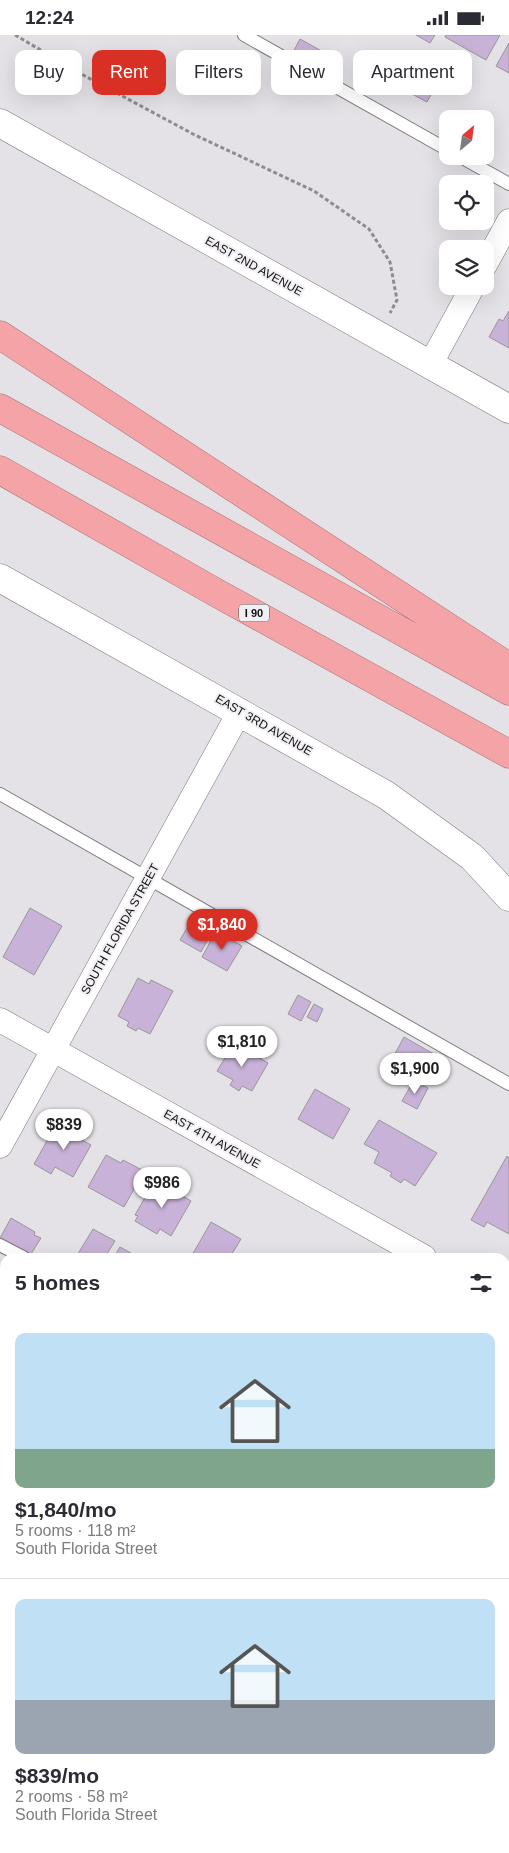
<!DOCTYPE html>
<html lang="en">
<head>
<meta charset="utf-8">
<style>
	:root { --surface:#fff; --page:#f7f7f7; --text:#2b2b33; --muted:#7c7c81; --line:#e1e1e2; --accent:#d93025 }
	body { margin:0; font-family:Helvetica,sans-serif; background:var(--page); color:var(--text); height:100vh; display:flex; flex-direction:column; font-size:19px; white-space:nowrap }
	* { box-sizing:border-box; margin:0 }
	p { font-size:16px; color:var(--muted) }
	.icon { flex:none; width:28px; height:28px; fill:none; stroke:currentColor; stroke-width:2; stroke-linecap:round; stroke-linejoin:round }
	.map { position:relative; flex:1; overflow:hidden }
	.panel { position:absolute; left:0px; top:1218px; width:510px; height:601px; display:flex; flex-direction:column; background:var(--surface); border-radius:15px 15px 0 0; box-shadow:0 5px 20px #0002 }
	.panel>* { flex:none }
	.hud { position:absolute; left:15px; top:15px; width:480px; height:45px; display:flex; gap:10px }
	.needle { width:32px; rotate:29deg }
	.buttons { position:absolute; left:439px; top:75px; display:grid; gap:10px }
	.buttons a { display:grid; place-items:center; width:55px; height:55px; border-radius:10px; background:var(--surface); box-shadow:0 5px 20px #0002; font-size:25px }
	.price { position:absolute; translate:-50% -42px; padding:0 11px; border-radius:18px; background:#fff; color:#222; font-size:16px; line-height:32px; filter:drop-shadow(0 1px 2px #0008) }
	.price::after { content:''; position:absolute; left:50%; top:30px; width:15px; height:11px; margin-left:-8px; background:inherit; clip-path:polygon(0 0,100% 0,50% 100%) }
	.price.selected { background:var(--accent); color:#fff }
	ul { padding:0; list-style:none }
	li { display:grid; align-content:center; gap:10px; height:265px; padding:0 15px }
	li+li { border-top:1px solid var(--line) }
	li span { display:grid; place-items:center; height:155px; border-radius:10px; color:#555 }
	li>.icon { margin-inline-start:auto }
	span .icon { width:90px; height:90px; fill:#fffc; stroke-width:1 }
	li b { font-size:21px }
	h2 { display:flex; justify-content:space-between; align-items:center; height:60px; padding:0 15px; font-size:21px }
	.pill { padding:0 18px; border-radius:10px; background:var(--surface); box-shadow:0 5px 20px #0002; font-size:18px; line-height:45px }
	.pill.selected { background:var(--accent); color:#fff }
	.status { display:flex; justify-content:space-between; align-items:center; height:35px; padding:0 25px; background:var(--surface); direction:ltr }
	.status svg { height:14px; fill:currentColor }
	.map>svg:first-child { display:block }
	.building { fill:#c8b2d7; stroke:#99969a }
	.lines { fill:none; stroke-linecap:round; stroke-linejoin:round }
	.service-casing { stroke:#7d7a7e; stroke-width:14 }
	.minor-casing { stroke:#7d7a7e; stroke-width:25 }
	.tertiary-casing { stroke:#7d7a7e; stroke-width:29 }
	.motorway-casing { stroke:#a57072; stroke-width:29 }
	.path { stroke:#8e8c8f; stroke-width:3; stroke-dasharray:4 2.5; stroke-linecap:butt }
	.service { stroke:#fff; stroke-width:12 }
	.minor { stroke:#fff; stroke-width:24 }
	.tertiary { stroke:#fff; stroke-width:28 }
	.motorway { stroke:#f4a4a6; stroke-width:28 }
	.labels { text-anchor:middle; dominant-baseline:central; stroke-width:4; stroke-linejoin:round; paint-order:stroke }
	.shield { fill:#f2eff4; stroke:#545355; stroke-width:1 }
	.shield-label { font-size:11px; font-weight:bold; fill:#111011 }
	.street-label { font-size:12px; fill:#111011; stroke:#f2eff4 }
</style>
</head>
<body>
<div class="status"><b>12:24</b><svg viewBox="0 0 49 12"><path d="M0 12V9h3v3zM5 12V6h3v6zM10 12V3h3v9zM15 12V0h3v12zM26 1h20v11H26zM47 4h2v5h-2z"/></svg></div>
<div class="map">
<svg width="509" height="1818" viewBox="0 0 509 1818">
	<rect width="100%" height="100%" fill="#e5e2e7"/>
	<path class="building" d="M416,0h19l-5,8z
		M446,0h54l-14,25 -41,-23z
		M300,4l27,15 -9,15 -26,-15z
		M509,8v30l-13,-7z
		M411,19l9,6 -10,17 -9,-6z
		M423,36l16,9 -12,22 -17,-9z
		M509,276v37l-20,-11 10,-18 4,2z
		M30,873l32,18 -28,49 -31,-18z
		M193,883l21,11 -13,23 -21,-12z
		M216,896l26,15 -15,25 -25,-14z
		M138,943l11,6 2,-4 22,11 -23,43 -12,-6 -2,3 -9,-5 2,-4 -11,-6z
		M298,960l13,7 -10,19 -13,-7z
		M314,969l9,5 -6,13 -10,-5z
		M404,1002l35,20 -13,23 -35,-19z
		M234,1008l34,20 -16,28 -10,-5 -3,5 -9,-6 3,-5 -16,-9z
		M414,1045l14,8 -11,21 -15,-8z
		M315,1054l35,20 -17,30 -35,-20z
		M379,1085l58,33 -22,33 -11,-7 -3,4 -11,-7 2,-3 -18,-10 5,-11 -15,-8z
		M72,1089l15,9 -5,7 9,5 -18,32 -18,-10 -4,7 -17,-10 22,-39 12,6z
		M106,1120l15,8 2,-3 21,11 -20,36 -36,-20z
		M507,1121l2,2v76l-22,-12 -3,5 -13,-7z
		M155,1145l36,21 -20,35 -11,-7 -3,5 -22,-13 3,-5 -3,-1z
		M11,1183l24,14 -1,3 7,3 -10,16 -31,-16z
		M211,1187l30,17 -11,18h-39z
		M93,1194l22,12 -10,16h-29z
		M120,1212l18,10h-24z
		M5,1234v20l-5,-3v-8z
		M5,1323v44l-5,-3v-33z
		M505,1371l4,2v80l-4,-2z
		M505,1472l4,2v170l-4,-2z
		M5,1544v41l-5,-3v-29z
		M0,1617l5,3v29l-5,-3z
		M364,1814h41l-2,4h-31z"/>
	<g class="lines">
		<g class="service-casing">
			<path id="service" d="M244,0l204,115
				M459,121l50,28
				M0,759l509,290
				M0,1210l23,12"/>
		</g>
		<g class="minor-casing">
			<path id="minor" d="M485,230l24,-44
				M430,330l43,-79
				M0,985l424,237
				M0,1111l240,-435
				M505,1268l4,3
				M0,1435l5,3
				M505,1715l4,2"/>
		</g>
		<g class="tertiary-casing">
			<path id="tertiary" d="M0,88l509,286
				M0,543l386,217 86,62 37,40
				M505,1797l4,-8
				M493,1818l3,-4"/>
		</g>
		<g class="motorway-casing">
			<path id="motorway" d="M0,300l509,332
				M0,373l509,283
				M0,435l215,122 294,162"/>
		</g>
		<path class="path" d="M15,0l70,41 108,58 121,57 55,38 21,33 7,38 -7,13"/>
		<use href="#service" class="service"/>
		<use href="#minor" class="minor"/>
		<use href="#tertiary" class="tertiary"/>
		<use href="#motorway" class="motorway"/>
	</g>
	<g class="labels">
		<rect class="shield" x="239" y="569.5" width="30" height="17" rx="4"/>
		<g class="shield-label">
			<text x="254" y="578">I 90</text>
		</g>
		<g class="street-label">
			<text transform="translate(254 231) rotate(29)">EAST 2ND AVENUE</text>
			<text transform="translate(264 690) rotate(30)">EAST 3RD AVENUE</text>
			<text transform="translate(120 894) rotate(-61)">SOUTH FLORIDA STREET</text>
			<text transform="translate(212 1104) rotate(29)">EAST 4TH AVENUE</text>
		</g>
	</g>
</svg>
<div class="buttons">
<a><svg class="needle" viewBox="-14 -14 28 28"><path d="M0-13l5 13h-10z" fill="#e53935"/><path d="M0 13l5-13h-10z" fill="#7c7c81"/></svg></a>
<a><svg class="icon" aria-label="locate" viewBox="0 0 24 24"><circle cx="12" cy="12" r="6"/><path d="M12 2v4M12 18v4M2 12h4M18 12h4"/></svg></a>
<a><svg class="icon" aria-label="layers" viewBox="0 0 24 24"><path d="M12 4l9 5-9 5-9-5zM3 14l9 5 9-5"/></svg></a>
</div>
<b class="price selected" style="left:222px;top:916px">$1,840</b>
<b class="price" style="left:242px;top:1033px">$1,810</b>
<b class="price" style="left:415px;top:1060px">$1,900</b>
<b class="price" style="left:64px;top:1116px">$839</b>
<b class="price" style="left:162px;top:1174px">$986</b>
<div class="hud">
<a class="pill">Buy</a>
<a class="pill selected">Rent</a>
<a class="pill">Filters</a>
<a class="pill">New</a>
<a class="pill">Apartment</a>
</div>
<section class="panel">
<h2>5 homes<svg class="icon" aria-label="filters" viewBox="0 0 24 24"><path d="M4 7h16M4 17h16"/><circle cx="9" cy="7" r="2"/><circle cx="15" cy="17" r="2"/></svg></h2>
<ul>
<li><span style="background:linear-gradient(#bfe0f5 75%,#7fa58c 0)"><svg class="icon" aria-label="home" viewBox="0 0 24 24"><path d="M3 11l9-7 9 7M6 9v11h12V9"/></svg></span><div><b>$1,840/mo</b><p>5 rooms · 118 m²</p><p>South Florida Street</p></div></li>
<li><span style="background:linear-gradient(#bfe0f5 65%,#9aa5b1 0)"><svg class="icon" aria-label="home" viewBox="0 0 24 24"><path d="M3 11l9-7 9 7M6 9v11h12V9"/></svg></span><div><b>$839/mo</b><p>2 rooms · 58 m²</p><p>South Florida Street</p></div></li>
</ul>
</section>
</div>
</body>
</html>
